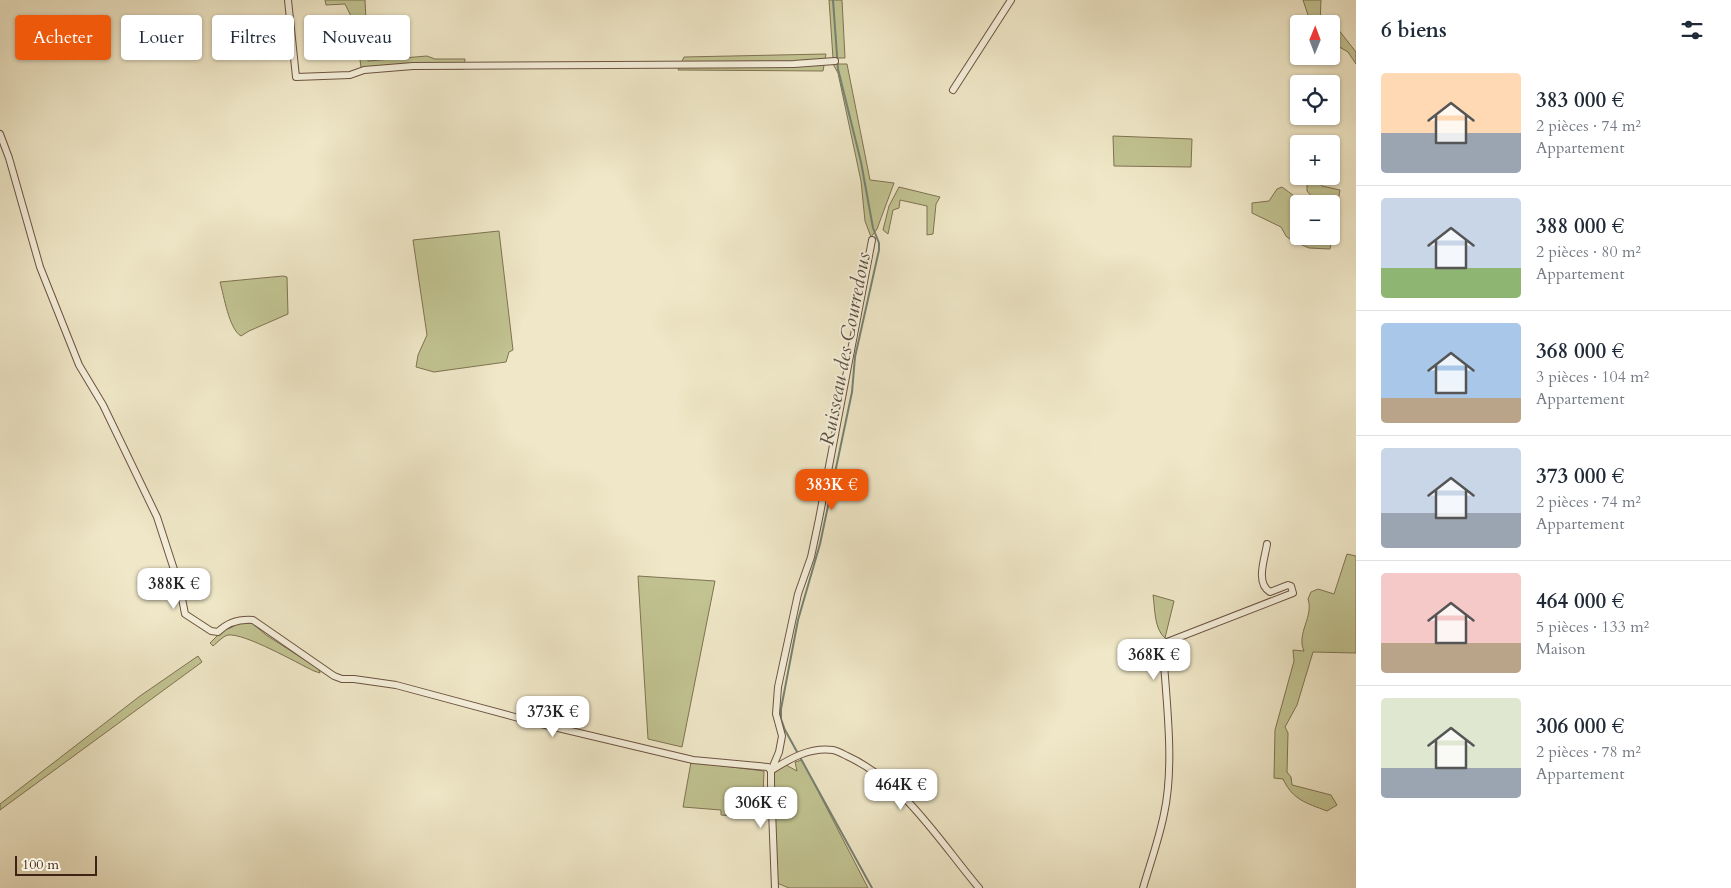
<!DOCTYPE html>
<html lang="fr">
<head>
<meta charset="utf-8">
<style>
	:root { --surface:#fff; --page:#f2f2f3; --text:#1f2937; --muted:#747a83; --line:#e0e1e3; --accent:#ea580c }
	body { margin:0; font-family:Cardo,serif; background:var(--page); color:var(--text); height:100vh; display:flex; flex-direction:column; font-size:19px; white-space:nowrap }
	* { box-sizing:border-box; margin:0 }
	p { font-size:16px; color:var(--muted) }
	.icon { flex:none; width:28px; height:28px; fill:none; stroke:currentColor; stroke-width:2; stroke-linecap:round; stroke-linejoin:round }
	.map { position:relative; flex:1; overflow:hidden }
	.side { display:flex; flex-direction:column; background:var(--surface); width:375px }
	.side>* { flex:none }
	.guide { position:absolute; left:15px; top:15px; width:475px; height:45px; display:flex; gap:10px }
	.needle { width:32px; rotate:1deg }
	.fabs { position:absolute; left:1290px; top:15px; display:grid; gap:10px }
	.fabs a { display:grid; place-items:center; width:50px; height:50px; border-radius:5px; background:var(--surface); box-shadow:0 1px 4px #0004; font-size:25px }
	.scale { position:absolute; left:15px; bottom:12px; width:82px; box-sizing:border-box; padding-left:5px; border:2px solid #402214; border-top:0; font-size:14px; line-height:18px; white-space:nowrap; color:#402214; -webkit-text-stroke:4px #f5efdb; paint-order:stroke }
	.price { position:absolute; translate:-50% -42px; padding:0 11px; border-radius:10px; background:#fff; color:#222; font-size:16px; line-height:32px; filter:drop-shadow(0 1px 2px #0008) }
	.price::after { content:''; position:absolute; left:50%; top:30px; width:15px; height:11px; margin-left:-8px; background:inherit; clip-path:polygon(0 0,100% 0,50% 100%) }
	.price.current { background:var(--accent); color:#fff }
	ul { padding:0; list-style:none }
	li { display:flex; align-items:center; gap:15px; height:125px; padding:0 25px }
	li+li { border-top:1px solid var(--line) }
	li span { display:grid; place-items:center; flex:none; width:140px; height:100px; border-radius:5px; color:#555 }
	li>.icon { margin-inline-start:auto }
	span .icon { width:60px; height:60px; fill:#fffc; stroke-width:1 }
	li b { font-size:21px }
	h2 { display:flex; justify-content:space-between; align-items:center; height:60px; padding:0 25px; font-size:21px }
	.chip { padding:0 18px; border-radius:5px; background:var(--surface); box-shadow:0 1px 4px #0004; font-size:18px; line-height:45px }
	.chip.current { background:var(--accent); color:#fff }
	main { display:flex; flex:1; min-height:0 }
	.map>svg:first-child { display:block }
	.green { fill:#c1c391; stroke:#807252 }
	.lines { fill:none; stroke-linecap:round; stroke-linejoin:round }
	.stream { stroke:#768173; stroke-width:2 }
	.minor-casing { stroke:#6c5341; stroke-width:8 }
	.minor { stroke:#f5efdb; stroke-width:6 }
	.labels { text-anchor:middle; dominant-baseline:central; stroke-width:4; stroke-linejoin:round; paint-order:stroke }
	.water-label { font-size:20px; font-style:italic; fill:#5b5144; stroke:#f5efdb }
</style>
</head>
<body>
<main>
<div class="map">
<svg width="1356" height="888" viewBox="0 0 1356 888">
	<rect width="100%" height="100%" fill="#efe7c7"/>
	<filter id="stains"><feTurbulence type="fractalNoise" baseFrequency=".004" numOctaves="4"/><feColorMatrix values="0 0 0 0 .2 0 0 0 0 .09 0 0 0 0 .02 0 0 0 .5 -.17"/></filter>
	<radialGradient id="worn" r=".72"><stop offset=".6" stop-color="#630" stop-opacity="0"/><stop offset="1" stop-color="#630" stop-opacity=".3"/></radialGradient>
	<path class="green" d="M325,0h40l3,61 59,-5 8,3h30l-1,10h-100l-3,-2 -6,-43 -10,-20 -19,1z
		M829,0h13l3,58h-12z
		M1303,0h18l-1,24h-9z
		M1330,19l26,33v12l-8,-12 -17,-10v-18h-2z
		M826,54l-3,17 -145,-1 6,-13z
		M833,64h14l23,116 24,3 -17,46 -6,8 -6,-16 -4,-40 -23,-108z
		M1113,136l79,3 -1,28 -77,-1z
		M1307,176h14l1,10 18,4 -10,59 -21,-1 -18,-8 -5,-4 -5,-9 -29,-14v-10l17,-2 8,-12 5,-2 23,17h-6v32h32v-32h-16l1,-2 -9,-11z
		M899,187l41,10 -4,7 -3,30 -6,1v-29l-27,-6 -1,8 -6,2 -5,24 -5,-4 6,-24z
		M499,231l14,119 -4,2 -3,10 -72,10 -18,-5 2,-12 9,-20 -14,-95z
		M283,276l4,1 1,37 -39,17 -8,5c-12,-7 -17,-40 -21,-54z
		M1347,554l9,2v97l-43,-1 -16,53 -12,22 3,6 -1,39 4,5 1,8 39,10 6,10 -10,6c-21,-8 -34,-11 -44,-32l-9,-1 1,-48 19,-69 -1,-11 11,1c-8,-18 10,-34 4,-52l3,-7 7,-3 16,5z
		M638,576l77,5 -33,166 -34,-8z
		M1153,595l21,6 -9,37c-11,-9 -10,-30 -12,-43z
		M236,623h16l14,12 53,34 1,4 -6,-2c-17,-8 -69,-38 -86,-36 -5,1 -11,8 -15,11l-3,-3 16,-16z
		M198,656l4,6 -202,148v-6l140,-108z
		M802,760l66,128h-79l-12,-5 -4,-63 1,-49 12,-6 11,6 -2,-9z
		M691,762l73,9 -2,48 -41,-4v-5l-38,-3z"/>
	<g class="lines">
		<path class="stream" d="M833,0l5,69 23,93 12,66 6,15v7l-24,107 -3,35 -32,152 -22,76 -17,89v10l4,11 87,158"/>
		<g class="minor-casing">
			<path id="minor" d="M288,0l8,77 54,-2 14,-5 49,-4 381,-2 41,-3
				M953,90l58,-90
				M0,134l9,24 31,109 39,98 24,40 54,112 23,71 5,26 26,17 7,1c9,-9 21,-13 35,-12l81,56 8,3h12l42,6 141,38 156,37 75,7 3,4
				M772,770c19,-12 38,-23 61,-20 5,1 10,4 14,6 57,26 93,86 132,132
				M775,888l-4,-104v-13l8,-19 3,-16 -6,-22 2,-27 20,-93 13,-37 8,-38 53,-279
				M1143,888c7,-24 16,-49 21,-74 11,-50 2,-114 -1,-165l4,-7 126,-49 -2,-7 -3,-1 -18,7c-15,-9 -5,-34 -3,-48"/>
		</g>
		<use href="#minor" class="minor"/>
	</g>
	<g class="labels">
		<g class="water-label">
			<text transform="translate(845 349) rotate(-79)">Ruisseau des Courredous</text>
		</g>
	</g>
	<rect width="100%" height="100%" filter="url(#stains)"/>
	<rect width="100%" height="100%" fill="url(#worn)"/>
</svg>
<div class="fabs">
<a><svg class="needle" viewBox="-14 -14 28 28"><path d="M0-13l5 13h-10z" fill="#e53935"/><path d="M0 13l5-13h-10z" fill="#747a83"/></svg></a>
<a><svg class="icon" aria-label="locate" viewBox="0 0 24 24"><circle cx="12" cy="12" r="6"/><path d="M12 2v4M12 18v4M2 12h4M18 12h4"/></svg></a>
<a>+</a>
<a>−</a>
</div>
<div class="scale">100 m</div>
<b class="price current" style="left:832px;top:511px">383K €</b>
<b class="price" style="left:174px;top:610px">388K €</b>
<b class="price" style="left:1154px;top:681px">368K €</b>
<b class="price" style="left:553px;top:738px">373K €</b>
<b class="price" style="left:901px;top:811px">464K €</b>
<b class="price" style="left:761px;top:829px">306K €</b>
<div class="guide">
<a class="chip current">Acheter</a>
<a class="chip">Louer</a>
<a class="chip">Filtres</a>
<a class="chip">Nouveau</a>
</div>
</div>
<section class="side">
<h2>6 biens<svg class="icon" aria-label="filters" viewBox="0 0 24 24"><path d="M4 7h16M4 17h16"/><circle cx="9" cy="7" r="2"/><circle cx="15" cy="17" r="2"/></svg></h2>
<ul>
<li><span style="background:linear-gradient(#ffd9b3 60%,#9aa5b1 0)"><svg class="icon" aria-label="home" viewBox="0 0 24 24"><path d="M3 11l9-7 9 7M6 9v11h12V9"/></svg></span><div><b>383 000 €</b><p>2 pièces · 74 m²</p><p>Appartement</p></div></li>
<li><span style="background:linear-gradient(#c9d6e8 70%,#8fb573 0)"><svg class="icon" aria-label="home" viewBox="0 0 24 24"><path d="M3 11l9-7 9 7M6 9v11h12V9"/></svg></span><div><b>388 000 €</b><p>2 pièces · 80 m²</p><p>Appartement</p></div></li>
<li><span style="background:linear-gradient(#a9c7e8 75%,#b9a48a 0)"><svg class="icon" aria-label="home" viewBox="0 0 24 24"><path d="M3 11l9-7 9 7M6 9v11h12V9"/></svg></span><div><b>368 000 €</b><p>3 pièces · 104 m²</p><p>Appartement</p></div></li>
<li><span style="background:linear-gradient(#c9d6e8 65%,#9aa5b1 0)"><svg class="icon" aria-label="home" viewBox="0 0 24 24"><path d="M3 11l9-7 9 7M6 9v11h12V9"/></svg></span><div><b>373 000 €</b><p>2 pièces · 74 m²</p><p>Appartement</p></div></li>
<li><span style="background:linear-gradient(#f6c9c9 70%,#b9a48a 0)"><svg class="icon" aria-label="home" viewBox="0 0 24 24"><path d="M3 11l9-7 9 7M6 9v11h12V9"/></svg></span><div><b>464 000 €</b><p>5 pièces · 133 m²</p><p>Maison</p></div></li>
<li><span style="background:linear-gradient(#dfe7d0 70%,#9aa5b1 0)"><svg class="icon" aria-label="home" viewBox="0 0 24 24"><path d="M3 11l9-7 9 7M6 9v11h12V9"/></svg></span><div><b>306 000 €</b><p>2 pièces · 78 m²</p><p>Appartement</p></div></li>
</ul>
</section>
</main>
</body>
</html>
